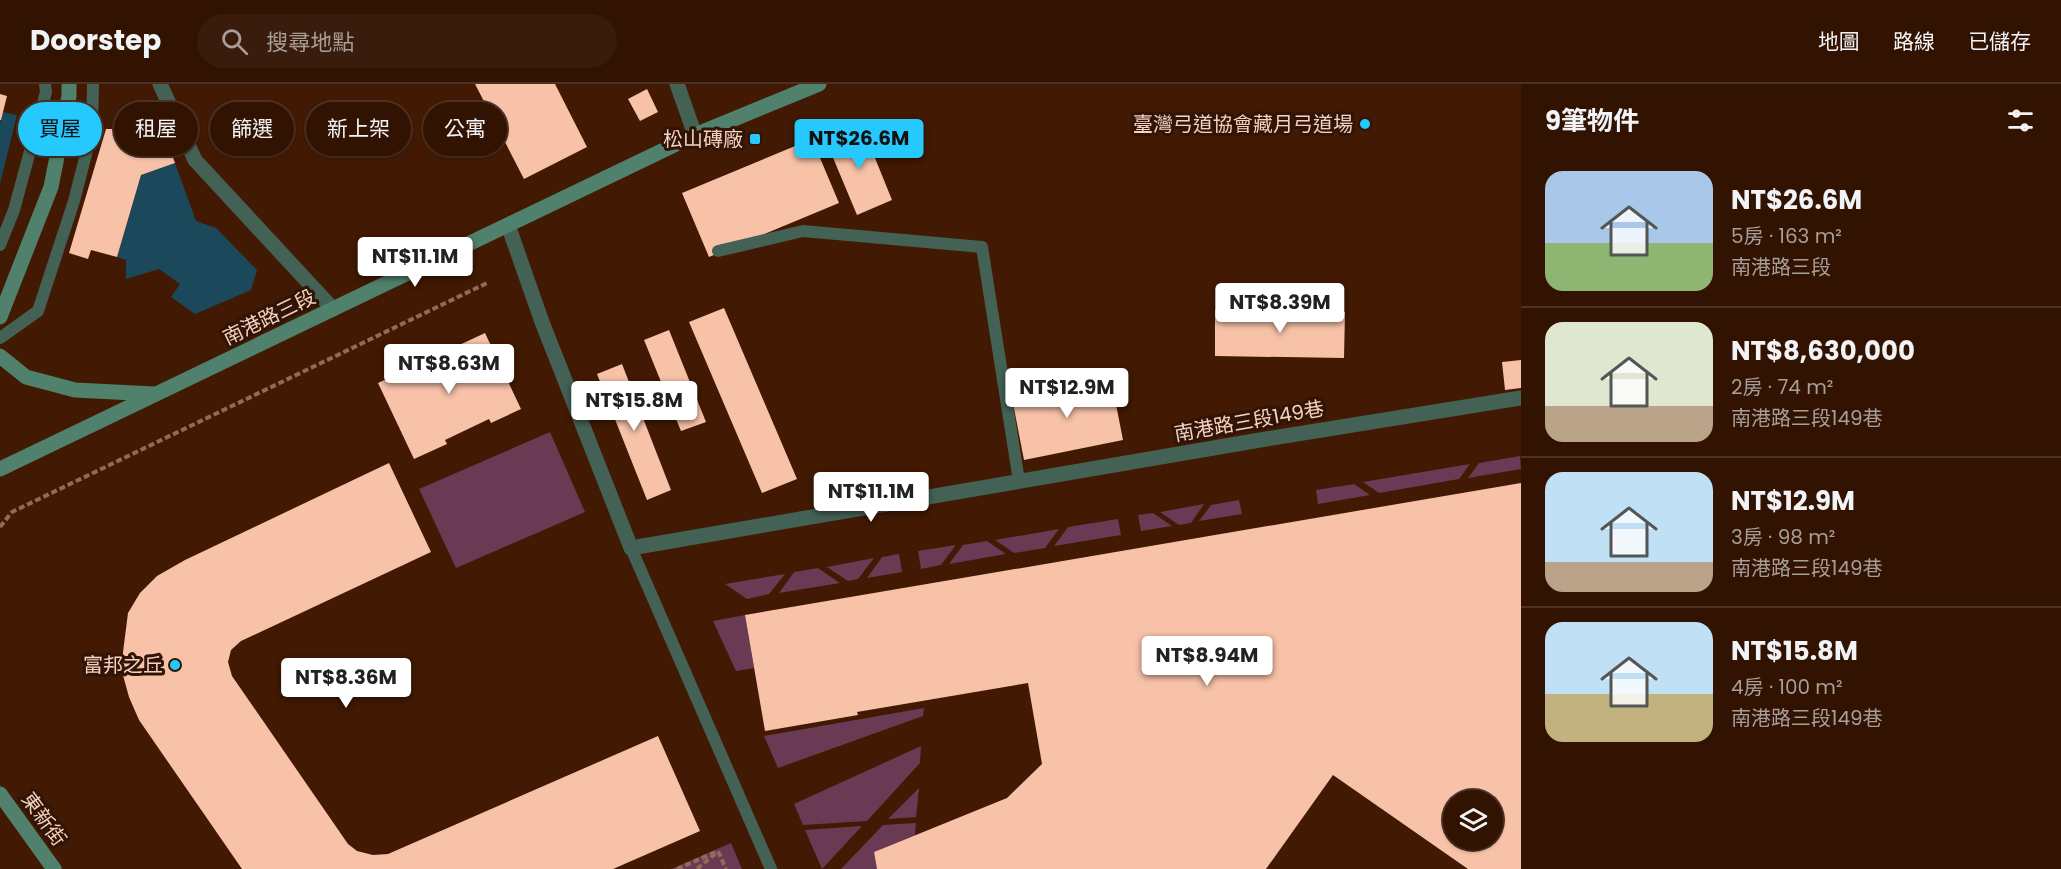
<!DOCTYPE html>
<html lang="zh-TW">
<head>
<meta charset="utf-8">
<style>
	:root { --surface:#321302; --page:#3a1c0c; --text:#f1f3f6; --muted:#a89e99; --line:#4d3224; --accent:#25c9fe }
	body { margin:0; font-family:Poppins,"Noto Sans TC",sans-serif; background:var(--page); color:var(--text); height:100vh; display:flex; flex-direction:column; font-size:22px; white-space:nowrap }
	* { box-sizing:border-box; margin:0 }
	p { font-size:20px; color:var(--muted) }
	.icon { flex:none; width:33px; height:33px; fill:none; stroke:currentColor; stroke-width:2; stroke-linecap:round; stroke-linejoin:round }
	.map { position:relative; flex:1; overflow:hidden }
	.side { display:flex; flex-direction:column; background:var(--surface); width:540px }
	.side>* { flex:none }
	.top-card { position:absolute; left:18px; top:18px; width:570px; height:54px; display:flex; gap:12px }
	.buttons { position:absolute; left:1443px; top:706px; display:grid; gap:12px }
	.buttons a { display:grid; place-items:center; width:60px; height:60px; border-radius:50%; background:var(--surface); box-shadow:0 2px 4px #0004,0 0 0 2px var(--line); font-size:30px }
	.price { position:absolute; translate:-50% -51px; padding:0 14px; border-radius:6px; background:#fff; color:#222; font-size:20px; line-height:39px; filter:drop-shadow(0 2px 3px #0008) }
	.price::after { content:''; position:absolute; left:50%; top:36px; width:18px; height:14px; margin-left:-9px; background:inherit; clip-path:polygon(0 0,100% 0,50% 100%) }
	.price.current { background:var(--accent); color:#111 }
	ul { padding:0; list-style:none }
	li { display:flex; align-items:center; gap:18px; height:150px; padding:0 24px }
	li+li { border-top:2px solid var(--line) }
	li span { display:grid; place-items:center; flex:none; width:168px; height:120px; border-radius:18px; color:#555 }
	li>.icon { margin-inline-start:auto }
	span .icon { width:72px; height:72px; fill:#fffc; stroke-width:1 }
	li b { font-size:26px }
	h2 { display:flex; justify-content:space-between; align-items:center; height:72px; padding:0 24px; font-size:26px }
	.chip { padding:0 21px; border-radius:27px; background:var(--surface); box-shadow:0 2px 4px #0004,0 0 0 2px var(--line); font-size:21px; line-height:54px }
	.chip.current { background:var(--accent); color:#111 }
	header { display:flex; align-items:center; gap:36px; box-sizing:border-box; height:84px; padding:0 30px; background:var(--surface); border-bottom:2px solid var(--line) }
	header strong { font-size:28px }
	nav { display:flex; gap:33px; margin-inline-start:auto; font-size:21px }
	.search { width:420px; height:54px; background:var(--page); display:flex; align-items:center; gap:15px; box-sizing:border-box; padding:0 21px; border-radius:33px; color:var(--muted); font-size:22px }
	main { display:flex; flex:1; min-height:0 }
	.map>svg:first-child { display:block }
	.green { fill:#693a54 }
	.water { fill:#1b495b }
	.building { fill:#f8c2a8; fill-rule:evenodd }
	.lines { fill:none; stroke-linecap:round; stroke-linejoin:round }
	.path { stroke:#916b57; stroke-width:4; stroke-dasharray:6 3; stroke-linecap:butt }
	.lane { stroke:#436154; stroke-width:12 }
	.street { stroke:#436154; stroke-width:15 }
	.secondary { stroke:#50816d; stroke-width:15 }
	.poi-dot { fill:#25c9fe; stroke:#311405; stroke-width:2 }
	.labels { text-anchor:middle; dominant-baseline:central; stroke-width:6; stroke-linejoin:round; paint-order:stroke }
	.poi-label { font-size:20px; fill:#f4d1c1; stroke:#311405; text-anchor:end }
	.street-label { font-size:20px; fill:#f4d1c1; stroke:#311405 }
</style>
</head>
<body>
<header>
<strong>Doorstep</strong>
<div class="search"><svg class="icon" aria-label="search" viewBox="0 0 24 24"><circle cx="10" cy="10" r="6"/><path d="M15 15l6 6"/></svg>搜尋地點</div>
<nav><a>地圖</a><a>路線</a><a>已儲存</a></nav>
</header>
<main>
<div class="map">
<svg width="1521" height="785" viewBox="0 0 1521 785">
	<rect width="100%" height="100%" fill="#421902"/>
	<path class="green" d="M550,348l35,80 -129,56 -37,-79z
		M1520,372l1,13 -53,9 11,-15z
		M1470,380l-11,15 -80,14 -16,-11z
		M1354,400l16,11 -52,9 -2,-14z
		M1239,416l3,14 -43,7 12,-16z
		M1204,420l-13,19 -12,2 -19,-13z
		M1153,429l19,13 -31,5 -3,-16z
		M1118,435l3,16 -67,11 14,-19z
		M1059,445l-14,19 -31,5 -19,-13z
		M987,457l19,13 -57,10 14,-19z
		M956,461l-15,20 -20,4 -3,-18z
		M899,470l3,18 -35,6 15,-21z
		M874,474l-16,21 -10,2 -21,-14z
		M818,484l22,15 -61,10 15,-21z
		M785,490l-16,20 -22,5 -22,-15z
		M745,531l9,53 -18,3 -23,-50z
		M924,624l-1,8 -145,52 -14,-32z
		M921,662l-1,17 -53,58 -64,4 -9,-21z
		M919,704l-3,29 -28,2z
		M916,739l-1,12 -41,17 3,17h-36l42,-44z
		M862,742l-40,43 -17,-39z
		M731,759l11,26h-71z"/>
	<path class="water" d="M3,28l14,3 -17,69v-61z
		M175,79l21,58 20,7 41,42 -6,20 -56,24 -24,-17 9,-13 -21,-15 -33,10v-19l-9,-3 24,-82z"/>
	<path class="building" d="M475,0h80l32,63 -63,32z
		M647,5l11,23 -18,9 -12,-22z
		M0,10l7,2 -6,24h-1z
		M159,36l16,43 -34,12 -24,82 -26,-7 -3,9 -19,-6 37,-124h26z
		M862,42l30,74 -35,15 -31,-74z
		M812,55l27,64 -130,54 -27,-64z
		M724,224l73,171 -35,14 -73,-171z
		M1215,226l130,2 -1,46 -129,-2z
		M669,246l37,92 -25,9 -37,-91z
		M485,249l36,76 -30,14 -2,-4 -44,21 2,4 -33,15 -36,-76z
		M1521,276v28l-16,2 -3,-28z
		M622,280l49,126 -24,10 -50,-126z
		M1111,295l12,61 -99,20 -12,-62z
		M389,379l42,89 -190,89 -10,9 -3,12 4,14 116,168 9,7 16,4 15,-1 270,-118 42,95 -87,38h-371l-103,-149 -10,-23 -8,-29 7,-55 12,-20 17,-17 28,-16z
		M1521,399v386h-53l-135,-94 -67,94h-389l-3,-17 133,-54 35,-34 -14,-81 -171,29 1,3 -93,16 -20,-116zM1454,717h38v39h-38z"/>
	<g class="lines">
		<path class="path" d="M0,443l12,-15 475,-229
			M677,785l41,-18 8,18
			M697,785l18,-15"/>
		<path class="lane" d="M0,161l14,-35 32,-118 -1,-8
			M718,167l85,-20 179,16 37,234
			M0,254l38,-27 36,-110 18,-70 1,-47
			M631,464l140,321"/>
		<path class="street" d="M160,0l35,76 138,149
			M677,0l18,51
			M508,141l34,97 89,226 635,-109 255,-41"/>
		<path class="secondary" d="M0,233l51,-130 18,-91v-12
			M0,272l26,21 49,13 79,4
			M0,385l695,-334 124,-51
			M0,710l54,75"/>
	</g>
	<g class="poi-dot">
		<circle cx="1365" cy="40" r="6"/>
		<rect x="749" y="49" width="12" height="12" rx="3"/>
		<circle cx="175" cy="581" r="6"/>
	</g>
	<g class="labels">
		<g class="poi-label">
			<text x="1353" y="40">臺灣弓道協會藏月弓道場</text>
			<text x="743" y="55">松山磚廠</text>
			<text x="163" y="581">富邦之丘</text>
		</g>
		<g class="street-label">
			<text transform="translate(269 233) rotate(-26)">南港路三段</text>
			<text transform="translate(1249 337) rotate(-10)">南港路三段149巷</text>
			<text transform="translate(44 735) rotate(54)">東新街</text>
		</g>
	</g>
</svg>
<div class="buttons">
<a><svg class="icon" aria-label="layers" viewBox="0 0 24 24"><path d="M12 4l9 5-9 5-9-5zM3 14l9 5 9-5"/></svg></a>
</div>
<b class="price current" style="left:859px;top:86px">NT$26.6M</b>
<b class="price" style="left:415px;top:204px">NT$11.1M</b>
<b class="price" style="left:1280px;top:250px">NT$8.39M</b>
<b class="price" style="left:449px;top:311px">NT$8.63M</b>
<b class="price" style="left:1067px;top:335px">NT$12.9M</b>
<b class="price" style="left:634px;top:348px">NT$15.8M</b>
<b class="price" style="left:871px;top:439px">NT$11.1M</b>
<b class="price" style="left:1207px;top:603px">NT$8.94M</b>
<b class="price" style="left:346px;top:625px">NT$8.36M</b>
<div class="top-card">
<a class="chip current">買屋</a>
<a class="chip">租屋</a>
<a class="chip">篩選</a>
<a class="chip">新上架</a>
<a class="chip">公寓</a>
</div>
</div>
<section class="side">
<h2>9筆物件<svg class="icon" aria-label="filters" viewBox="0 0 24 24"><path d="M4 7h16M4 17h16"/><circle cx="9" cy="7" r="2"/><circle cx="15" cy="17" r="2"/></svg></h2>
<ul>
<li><span style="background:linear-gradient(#a9c7e8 60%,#8fb573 0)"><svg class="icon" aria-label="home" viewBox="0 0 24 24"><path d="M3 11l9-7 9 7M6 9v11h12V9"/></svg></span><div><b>NT$26.6M</b><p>5房 · 163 m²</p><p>南港路三段</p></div></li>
<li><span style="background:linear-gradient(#dfe7d0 70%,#b9a48a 0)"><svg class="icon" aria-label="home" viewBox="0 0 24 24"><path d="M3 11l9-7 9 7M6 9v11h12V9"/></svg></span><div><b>NT$8,630,000</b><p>2房 · 74 m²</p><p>南港路三段149巷</p></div></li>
<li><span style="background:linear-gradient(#bfe0f5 75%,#b9a48a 0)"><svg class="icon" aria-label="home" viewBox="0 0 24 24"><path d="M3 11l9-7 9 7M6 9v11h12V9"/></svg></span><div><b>NT$12.9M</b><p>3房 · 98 m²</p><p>南港路三段149巷</p></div></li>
<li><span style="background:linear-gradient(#bfe0f5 60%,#c2b280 0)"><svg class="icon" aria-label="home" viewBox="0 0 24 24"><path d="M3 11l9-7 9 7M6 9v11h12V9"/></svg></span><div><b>NT$15.8M</b><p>4房 · 100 m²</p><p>南港路三段149巷</p></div></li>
</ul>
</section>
</main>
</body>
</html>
